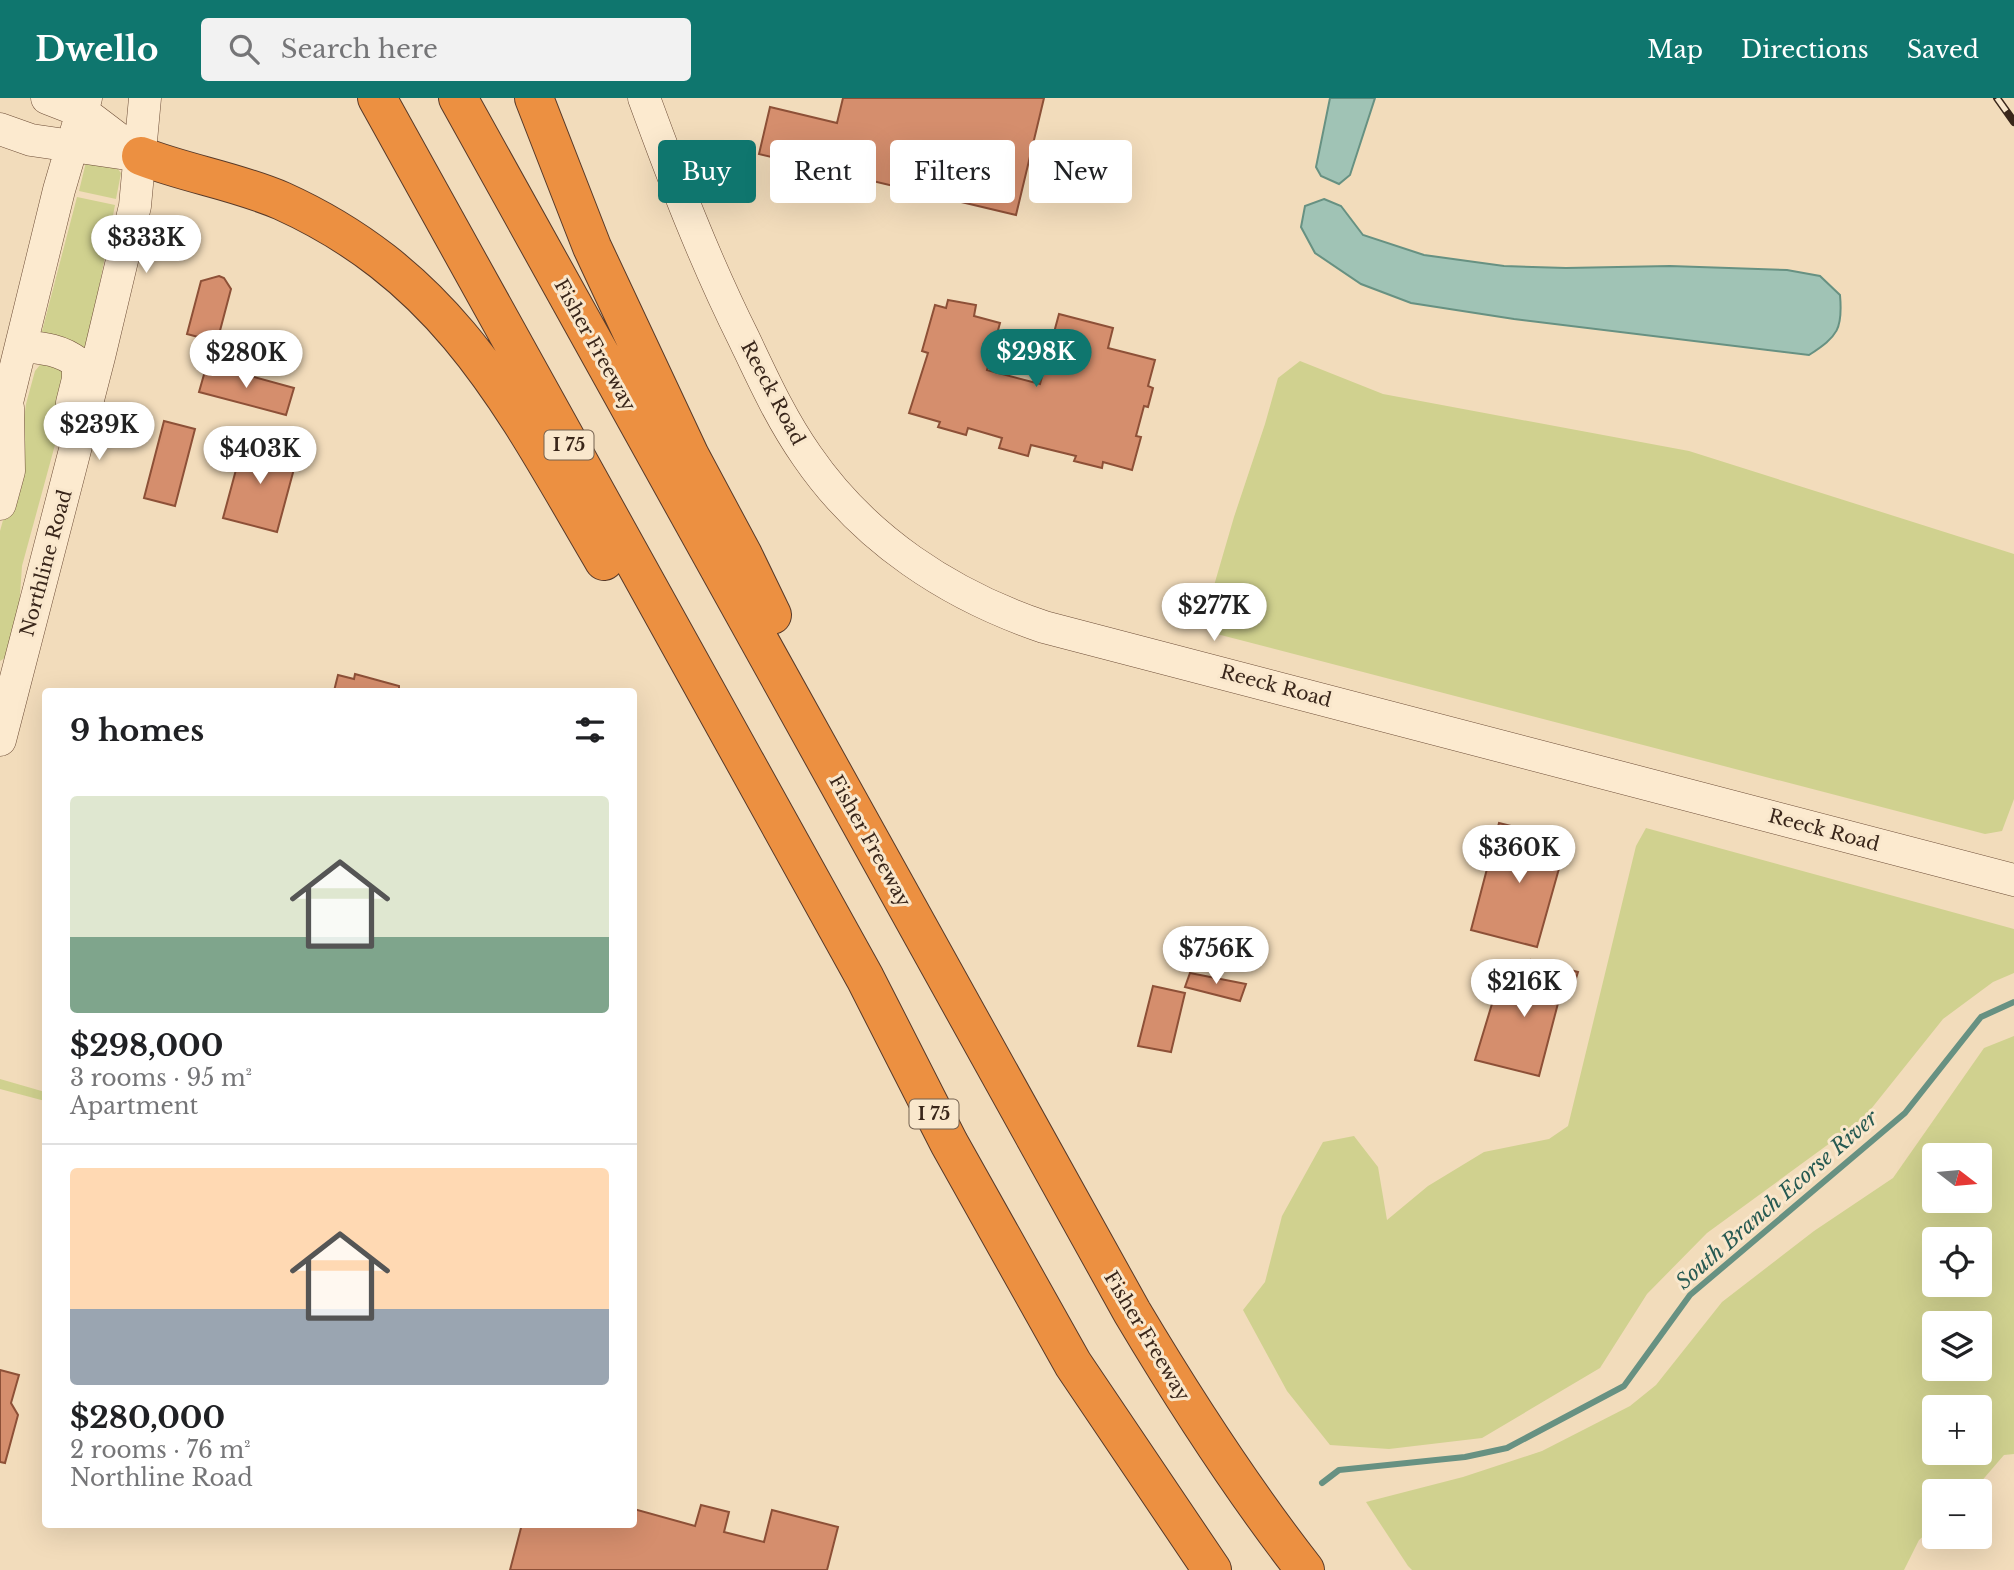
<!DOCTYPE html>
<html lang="en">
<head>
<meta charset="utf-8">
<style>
	:root { --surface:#fff; --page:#f2f2f2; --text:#202124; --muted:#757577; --line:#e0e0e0; --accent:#0f766e }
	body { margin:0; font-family:"Libre Baskerville",serif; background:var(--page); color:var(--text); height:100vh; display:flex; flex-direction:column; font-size:26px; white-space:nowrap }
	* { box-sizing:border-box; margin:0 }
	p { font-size:23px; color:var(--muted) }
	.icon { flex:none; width:38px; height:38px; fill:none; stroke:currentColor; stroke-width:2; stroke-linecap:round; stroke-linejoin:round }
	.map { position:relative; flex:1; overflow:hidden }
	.sheet { position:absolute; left:42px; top:590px; width:595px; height:840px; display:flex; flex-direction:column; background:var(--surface); border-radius:7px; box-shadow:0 7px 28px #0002 }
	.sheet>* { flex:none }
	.hud { position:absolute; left:658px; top:42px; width:665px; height:63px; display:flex; gap:14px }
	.needle { width:46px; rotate:106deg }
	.buttons { position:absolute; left:1922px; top:1045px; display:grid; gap:14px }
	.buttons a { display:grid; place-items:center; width:70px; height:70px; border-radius:7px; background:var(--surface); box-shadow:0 7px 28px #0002; font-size:35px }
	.price { position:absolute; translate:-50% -60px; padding:0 16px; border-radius:24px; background:#fff; color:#222; font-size:23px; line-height:46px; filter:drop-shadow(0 2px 4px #0008) }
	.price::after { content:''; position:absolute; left:50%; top:42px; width:21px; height:16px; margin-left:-10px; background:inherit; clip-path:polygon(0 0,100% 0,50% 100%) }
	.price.active { background:var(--accent); color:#fff }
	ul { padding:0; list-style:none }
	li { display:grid; align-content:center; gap:14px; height:371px; padding:0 28px }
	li+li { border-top:2px solid var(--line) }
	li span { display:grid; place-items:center; height:217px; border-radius:7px; color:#555 }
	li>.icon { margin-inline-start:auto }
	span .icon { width:126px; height:126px; fill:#fffc; stroke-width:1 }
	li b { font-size:30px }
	h2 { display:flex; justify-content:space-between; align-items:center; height:84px; padding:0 28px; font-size:30px }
	.tag { padding:0 24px; border-radius:7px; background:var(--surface); box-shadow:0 7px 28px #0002; font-size:24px; line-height:63px }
	.tag.active { background:var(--accent); color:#fff }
	header { display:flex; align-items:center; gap:42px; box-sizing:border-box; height:98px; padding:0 35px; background:var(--accent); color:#fff }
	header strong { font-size:33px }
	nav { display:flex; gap:38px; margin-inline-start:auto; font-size:24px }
	.search { width:490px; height:63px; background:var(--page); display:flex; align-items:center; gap:18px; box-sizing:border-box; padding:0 24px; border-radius:7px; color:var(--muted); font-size:26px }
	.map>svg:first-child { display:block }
	.green { fill:#d0d18f; fill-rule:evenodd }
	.water { fill:#a0c3b5; stroke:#679182; stroke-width:2 }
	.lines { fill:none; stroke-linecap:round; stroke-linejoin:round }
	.stream { stroke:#679182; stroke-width:6 }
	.building { fill:#d58e6d; stroke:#8d5037; stroke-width:2 }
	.secondary-casing { stroke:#6d4d37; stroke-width:33 }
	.highway-casing { stroke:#583a29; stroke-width:40 }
	.secondary { stroke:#fceacf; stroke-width:32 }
	.highway { stroke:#ec9041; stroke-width:38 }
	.rail-casing { stroke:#39261a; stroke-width:8 }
	.rail { stroke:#f9e7cc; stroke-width:5; stroke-dasharray:16; stroke-linecap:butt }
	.labels { text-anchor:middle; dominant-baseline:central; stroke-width:6; stroke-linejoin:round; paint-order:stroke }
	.shield { fill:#f9e7cc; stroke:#73604f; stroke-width:2 }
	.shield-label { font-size:18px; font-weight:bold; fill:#39261a }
	.street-label { font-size:19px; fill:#39261a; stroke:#f9e7cc }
	.water-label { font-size:21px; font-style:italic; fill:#275a52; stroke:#f9e7cc }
</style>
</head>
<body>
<header>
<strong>Dwello</strong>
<div class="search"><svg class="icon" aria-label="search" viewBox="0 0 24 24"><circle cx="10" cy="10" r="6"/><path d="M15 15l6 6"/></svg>Search here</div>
<nav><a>Map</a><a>Directions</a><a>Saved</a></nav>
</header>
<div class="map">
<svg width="2014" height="1472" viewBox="0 0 2014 1472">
	<rect width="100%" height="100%" fill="#f2dcbb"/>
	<path class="green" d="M86,64l31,6 4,5 -5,26 -37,-8z
		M77,99l38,8 -27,139 -6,7 -41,-16z
		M1300,263l83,33 306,57 325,103v245l-12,32 -17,3 -772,-201 -7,-20 28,-96 31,-93 13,-46z
		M49,266l12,4 10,18 -49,180 -4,57 -8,32 -10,6v-130l18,-65 8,-62 9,-33 5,-6z
		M1646,730l368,101v44l-21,9 -50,37 -80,100 -156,114 -60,61 -47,74 -118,70 -93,11 -59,-4 -43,-54 -44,-81 22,-28 17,-66 41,-74 31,-6 24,31 9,53 41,-34 56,-34 65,-13 19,-13 68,-280z
		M2014,938v418l-10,1 -31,36h-39v36l-15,13 -15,30h-492l-4,-4 -42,-64 97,-25 79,-26 88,-45 26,-21 66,-83 92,-71 79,-53 91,-130zM1979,1057v45h-45v-45zM1979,1141v45h-45v-45zM1979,1225v45h-45v-45zM1979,1309v45h-45v-45z
		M0,981l45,13v9l-45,-12z"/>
	<path class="water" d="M1330,0h45l-25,77 -11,9 -18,-8 -5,-9z
		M1324,101l17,7 22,29 61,20 80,11 62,2 104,-2 117,4 33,6 20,19c3,34 -2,41 -31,60l-295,-36 -103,-16 -50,-19 -46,-31 -14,-26 4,-21z"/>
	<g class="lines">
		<path class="stream" d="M1322,1385l17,-13 126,-13 42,-9 117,-62 66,-91 215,-182 76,-96 33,-15"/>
	</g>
	<path class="building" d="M843,0h201l-28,117 -257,-61 11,-47 67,16z
		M219,178l5,2 7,11 -14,53 -30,-8 14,-53z
		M948,202l28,5 -2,11 26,7 -13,47 53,14 19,-70 54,14 -5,20 47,12 -7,26 5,2 -5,19 -4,-1 -8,30 5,1 -9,33 -29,-8 -1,6 -28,-7 2,-5 -45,-11 -3,11 -29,-8 3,-10 -34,-10 -2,7 -28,-8 2,-5 -31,-9 19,-60 -6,-2 13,-46 11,3z
		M207,266l87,24 -8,27 -87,-23z
		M164,323l31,8 -20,77 -31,-8z
		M244,342l54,14 -21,78 -54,-14z
		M355,576l44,12v5h-65l4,-16 16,4z
		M1499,725l68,17 -30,107 -66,-17z
		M1531,862l47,12 -6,19 -10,-3 -23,88 -64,-16 23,-76 26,6z
		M1190,875l56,11 -6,17 -55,-14z
		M1153,888l32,7 -14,59 -33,-6z
		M0,1272l19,5 -8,28 7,12 -13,48 -5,-1z
		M701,1407l28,7 -5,20 40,10 8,-32 66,17 -11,43h-317l12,-46h112v-15l61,17z"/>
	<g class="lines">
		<g class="secondary-casing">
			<path id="secondary" d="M47,0l36,14 54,41
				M644,0c30,82 61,163 100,241 19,40 37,80 63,117 57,83 142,139 237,171l970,253
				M0,31l31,11 110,16
				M21,248c21,2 39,3 57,17v16l-6,24
				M0,333l59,-241 27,-92
				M0,406l9,-33 -1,-63
				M0,642l99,-383 36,-151 10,-108"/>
		</g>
		<g class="highway-casing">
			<path id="highway" d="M377,0l488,880 84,165 124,221 139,206
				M458,0l674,1214c53,89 109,176 173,258
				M534,0l58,149 98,209 53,99 29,60
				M141,58c46,18 95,25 141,45 170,77 233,209 322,360"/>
		</g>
		<use href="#secondary" class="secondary"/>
		<use href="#highway" class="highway"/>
		<g class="rail-casing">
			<path id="rail" d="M1997,0l17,24"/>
		</g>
		<use href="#rail" class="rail"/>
	</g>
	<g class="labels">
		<g class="shield">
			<rect x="544.5" y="332.5" width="49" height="29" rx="5"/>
			<rect x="909.5" y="1001.5" width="49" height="29" rx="5"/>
		</g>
		<g class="shield-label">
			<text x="569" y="347">I 75</text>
			<text x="934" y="1016">I 75</text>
		</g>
		<g class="street-label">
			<text transform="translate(595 247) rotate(61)">Fisher Freeway</text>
			<text transform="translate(773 295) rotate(62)">Reeck Road</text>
			<text transform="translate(46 465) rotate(-75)">Northline Road</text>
			<text transform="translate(1276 588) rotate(15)">Reeck Road</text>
			<text transform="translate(1824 732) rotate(15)">Reeck Road</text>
			<text transform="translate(870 743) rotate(61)">Fisher Freeway</text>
			<text transform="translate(1147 1238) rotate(59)">Fisher Freeway</text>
		</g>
		<g class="water-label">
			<text transform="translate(1777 1102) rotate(-41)">South Branch Ecorse River</text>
		</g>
	</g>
</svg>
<div class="buttons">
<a><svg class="needle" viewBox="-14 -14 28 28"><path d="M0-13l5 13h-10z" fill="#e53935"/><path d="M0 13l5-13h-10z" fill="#757577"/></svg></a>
<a><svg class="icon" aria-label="locate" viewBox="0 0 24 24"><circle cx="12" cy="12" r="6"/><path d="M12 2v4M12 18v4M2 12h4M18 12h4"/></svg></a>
<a><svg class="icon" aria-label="layers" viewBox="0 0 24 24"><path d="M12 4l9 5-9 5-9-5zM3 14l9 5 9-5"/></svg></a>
<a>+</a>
<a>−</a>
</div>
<b class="price" style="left:146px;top:177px">$333K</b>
<b class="price active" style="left:1036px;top:291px">$298K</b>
<b class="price" style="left:246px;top:292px">$280K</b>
<b class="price" style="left:99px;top:364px">$239K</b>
<b class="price" style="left:260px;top:388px">$403K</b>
<b class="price" style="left:1214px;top:545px">$277K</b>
<b class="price" style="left:1519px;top:787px">$360K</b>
<b class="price" style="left:1216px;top:888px">$756K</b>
<b class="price" style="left:1524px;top:921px">$216K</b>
<div class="hud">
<a class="tag active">Buy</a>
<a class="tag">Rent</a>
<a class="tag">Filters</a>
<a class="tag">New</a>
</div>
<section class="sheet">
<h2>9 homes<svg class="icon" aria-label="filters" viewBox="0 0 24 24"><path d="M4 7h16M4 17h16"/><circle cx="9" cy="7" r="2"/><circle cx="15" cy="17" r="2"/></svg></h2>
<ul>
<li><span style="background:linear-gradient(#dfe7d0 65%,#7fa58c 0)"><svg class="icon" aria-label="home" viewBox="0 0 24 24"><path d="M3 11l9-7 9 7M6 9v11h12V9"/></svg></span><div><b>$298,000</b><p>3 rooms · 95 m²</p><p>Apartment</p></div></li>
<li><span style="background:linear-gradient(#ffd9b3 65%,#9aa5b1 0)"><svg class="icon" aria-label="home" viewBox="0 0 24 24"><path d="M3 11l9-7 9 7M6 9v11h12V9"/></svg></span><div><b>$280,000</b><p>2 rooms · 76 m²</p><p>Northline Road</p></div></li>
</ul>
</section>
</div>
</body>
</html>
